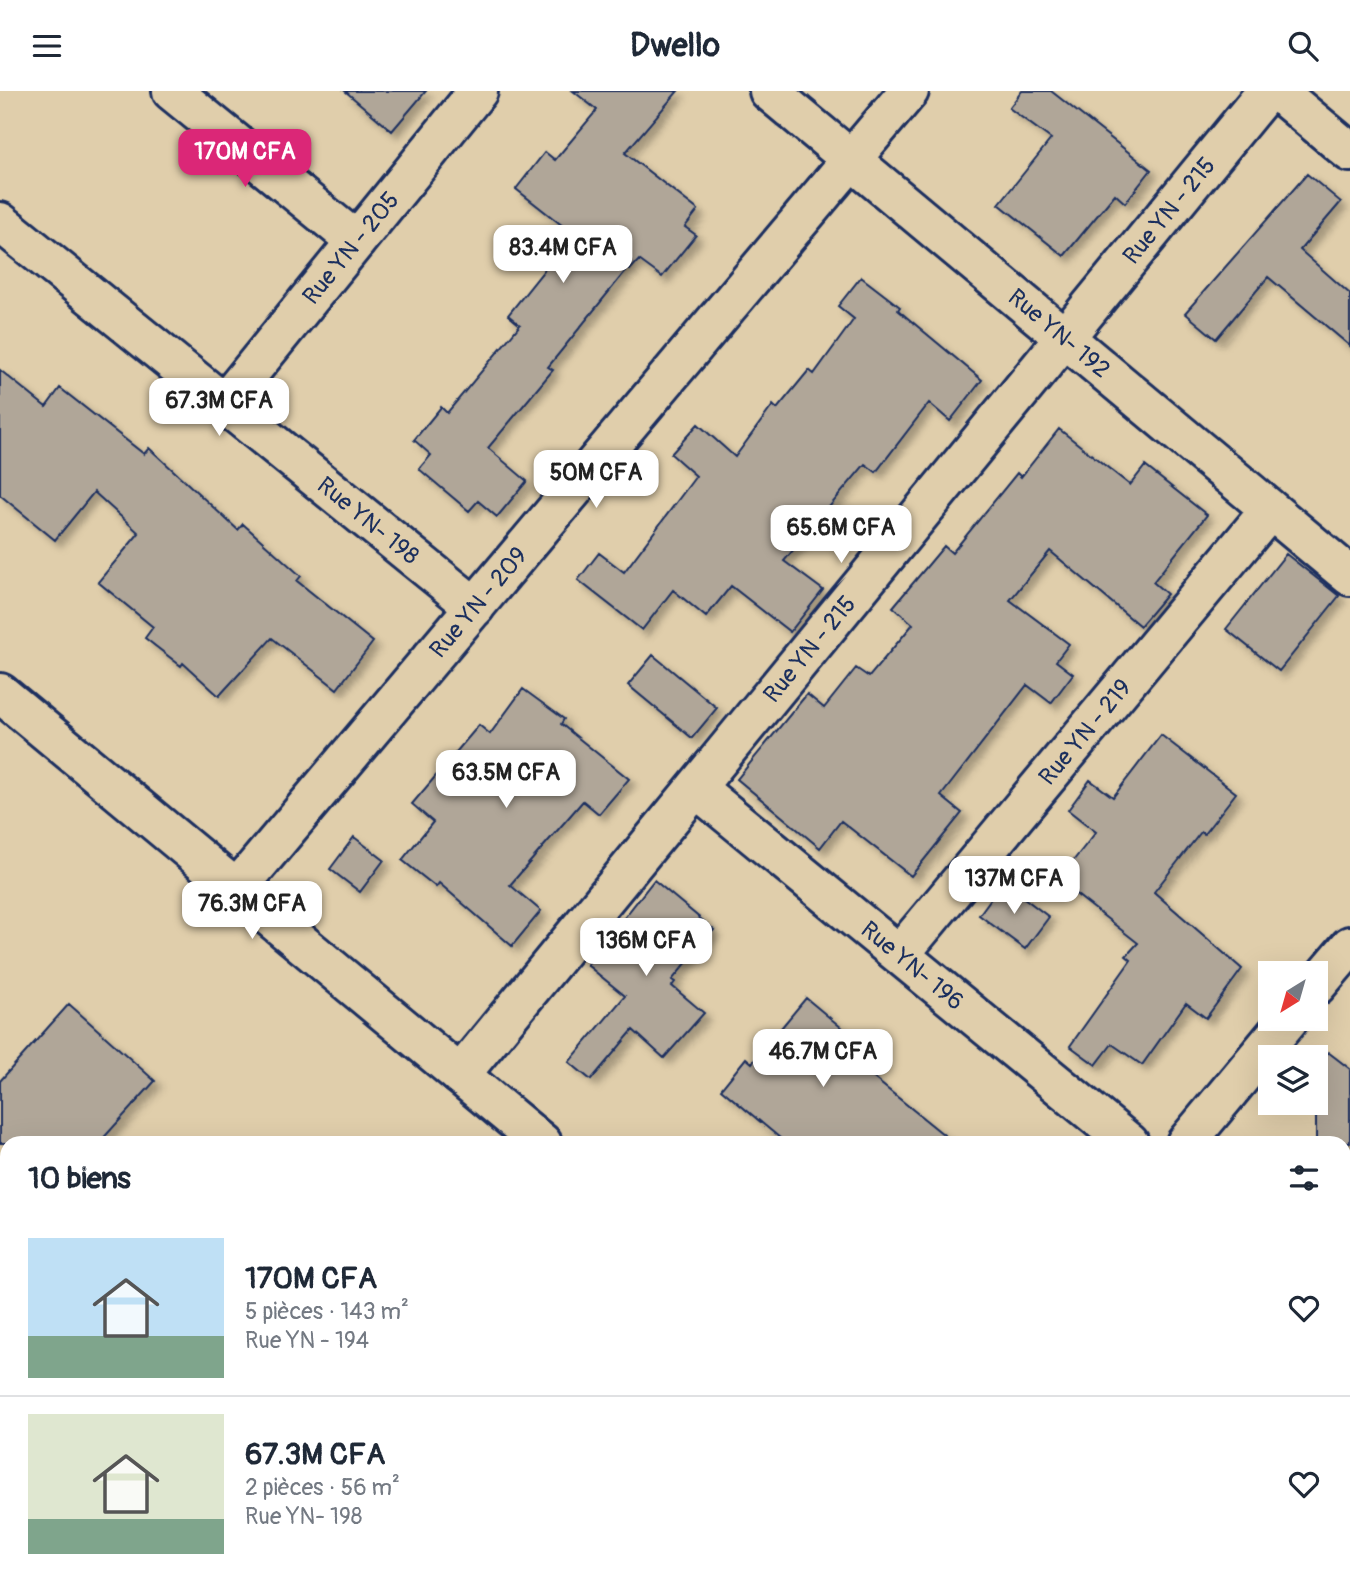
<!DOCTYPE html>
<html lang="fr">
<head>
<meta charset="utf-8">
<style>
	:root { --surface:#fff; --page:#f6f6f7; --text:#1f2937; --muted:#747a83; --line:#e0e1e3; --accent:#db2777 }
	body { margin:0; font-family:Pangolin,sans-serif; background:var(--page); color:var(--text); height:100vh; display:flex; flex-direction:column; font-size:26px; white-space:nowrap }
	* { box-sizing:border-box; margin:0 }
	p { font-size:23px; color:var(--muted) }
	.icon { flex:none; width:38px; height:38px; fill:none; stroke:currentColor; stroke-width:2; stroke-linecap:round; stroke-linejoin:round }
	.map { position:relative; flex:1; overflow:hidden }
	.drawer { position:absolute; left:0px; top:1045px; width:1351px; height:450px; display:flex; flex-direction:column; background:var(--surface); border-radius:21px 21px 0 0; box-shadow:0 7px 28px #0002 }
	.drawer>* { flex:none }
	.needle { width:46px; rotate:217deg }
	.tools { position:absolute; left:1258px; top:870px; display:grid; gap:14px }
	.tools a { display:grid; place-items:center; width:70px; height:70px; border-radius:0px; background:var(--surface); box-shadow:0 7px 28px #0002; font-size:35px }
	.price { position:absolute; translate:-50% -60px; padding:0 16px; border-radius:14px; background:#fff; color:#222; font-size:23px; line-height:46px; filter:drop-shadow(0 2px 4px #0008) }
	.price::after { content:''; position:absolute; left:50%; top:42px; width:21px; height:16px; margin-left:-10px; background:inherit; clip-path:polygon(0 0,100% 0,50% 100%) }
	.price.on { background:var(--accent); color:#fff }
	ul { padding:0; list-style:none }
	li { display:flex; align-items:center; gap:21px; height:175px; padding:0 28px }
	li+li { border-top:2px solid var(--line) }
	li span { display:grid; place-items:center; flex:none; width:196px; height:140px; border-radius:0px; color:#555 }
	li>.icon { margin-inline-start:auto }
	span .icon { width:84px; height:84px; fill:#fffc; stroke-width:1 }
	li b { font-size:30px }
	h2 { display:flex; justify-content:space-between; align-items:center; height:84px; padding:0 28px; font-size:30px }
	header { display:flex; justify-content:space-between; align-items:center; height:91px; padding:0 28px; background:var(--surface); font-size:32px; font-weight:700 }
	.map>svg:first-child { display:block }
	.building { fill:#b0a698; stroke:#1b2f5e; stroke-width:2; filter:url(#shadow) }
	.lines { fill:none; stroke-linecap:round; stroke-linejoin:round }
	.minor-casing { stroke:#1b2f5e; stroke-width:44 }
	.major-casing { stroke:#1b2f5e; stroke-width:44 }
	.minor { stroke:#e0ceab; stroke-width:38 }
	.major { stroke:#e0ceab; stroke-width:38 }
	.labels { text-anchor:middle; dominant-baseline:central; stroke-width:5; stroke-linejoin:round; paint-order:stroke }
	.street-label { font-size:24px; fill:#1b2f5e; stroke:#e0ceab }
</style>
</head>
<body>
<header><svg class="icon" aria-label="menu" viewBox="0 0 24 24"><path d="M4 6h16M4 12h16M4 18h16"/></svg>Dwello<svg class="icon" aria-label="search" viewBox="0 0 24 24"><circle cx="10" cy="10" r="6"/><path d="M15 15l6 6"/></svg></header>
<div class="map">
<svg width="1350" height="1494" viewBox="0 0 1350 1494">
	<defs>
		<filter id="shadow"><feDropShadow dx="6" dy="6" stdDeviation="3.5" flood-color="#0004"/></filter>
	</defs>
	<rect width="100%" height="100%" fill="#e0ceab"/>
	<filter id="ink" filterUnits="userSpaceOnUse"><feTurbulence type="fractalNoise" baseFrequency=".0143" numOctaves="2"/><feDisplacementMap in="SourceGraphic" scale="14" xChannelSelector="R" yChannelSelector="G"/><feConvolveMatrix kernelMatrix="1 2 1 2 8 2 1 2 1" color-interpolation-filters="sRGB"/></filter>
	<g filter="url(#ink)">
		<path class="building" d="M345,0h81l-34,40z
			M573,0h105l-53,62 73,57 -13,17 11,8 -34,42 -23,-17 -9,10 -2,-2 -80,99 5,3 -65,78 39,33 -30,36 -19,-16 -9,10 -50,-42 12,-14 -17,-15 27,-33 6,6 73,-88 -12,-10 65,-81 -57,-45 29,-37 10,8 42,-50z
			M1022,0h29l100,79 -26,33 -10,-9 -51,62 -65,-52 52,-65 -42,-31z
			M1307,83l34,28 -41,48 50,44v52l-82,-69 -52,62 -31,-26z
			M861,186l39,30 -2,3 84,70 -32,41 -21,-18 -53,69 -11,-8 -81,97 39,29 -33,42 -59,-46 -25,31 -33,-27 -31,40 -64,-50 21,-27 25,19 72,-96 -25,-22 27,-30 37,33 38,-52 4,4 32,-39 5,4 40,-55 -16,-13z
			M0,279l46,37 14,-19 84,66 5,-6 89,82 5,-6 58,52 -4,5 76,61 -36,47 -65,-51 -53,58 -36,-33 -2,3 -36,-28 8,-11 -55,-45 41,-49 -45,-41 -39,48 -55,-45z
			M1059,338l71,56 15,-19 62,49 -54,67 14,12 -27,32 -90,-75 -40,49 59,44 -13,17 17,13 -22,29 -24,-18 -86,111 21,17 -51,63 -70,-55 -21,27 -83,-69 70,-85 17,14 32,-40 13,9 44,-53 -20,-17 51,-61 8,7 65,-80 4,4z
			M1286,463l53,42 -60,75 -53,-42z
			M653,564l64,53 -25,30 -64,-53z
			M523,598l41,30 -3,5 68,55 -30,35 -16,-13 -73,84 31,26 -29,35 -73,-63 -3,4 -34,-27 31,-38 -21,-18 67,-79 11,9z
			M1161,644l75,58 -32,41 -3,-2 -47,60 88,77 -36,49 -20,-15 -44,62 -30,-21 -16,21 -26,-19 61,-86 -5,-4 12,-13 -80,-63 38,-48 -28,-22 22,-30 23,17z
			M354,746l30,23 -24,32 -30,-23z
			M654,789l60,50 -42,50 3,2 -3,4 32,27 -40,45 -31,-28 -42,50 -22,-18 56,-66 -38,-31z
			M1003,791l46,35 -24,32 -46,-34z
			M806,907l54,45 -12,14 106,86h-168l-65,-54 25,-31 6,5z
			M69,913l86,77 -56,62h-99v-62z
			M1328,961l22,17v74h-34v-77z"/>
		<g class="lines">
			<g class="minor-casing">
				<g id="minor">
					<path d="M172,0l184,150"/>
					<path id="s1" d="M769,0l581,485"/>
					<path d="M1277,0l73,61"/>
					<path id="s2" d="M0,131l475,385"/>
					<path id="s3" d="M224,313l254,-313"/>
					<path id="s4" d="M696,697l433,355"/>
					<path id="s5" d="M236,799l673,-799"/>
					<path id="s6" d="M900,863l370,-444"/>
					<path d="M1316,895l34,-40"/>
					<path id="s7" d="M460,984l807,-984"/>
					<path d="M1186,1052l103,-124"/>
					<path d="M1344,1465l6,-7"/>
					<path d="M345,1494l5,-6"/>
					<path d="M818,1494l5,-6"/>
					<path d="M1319,1494l6,-6"/>
				</g>
			</g>
			<g class="major-casing">
				<path id="major" d="M0,602l542,450
					M1071,1488l8,6"/>
			</g>
			<use href="#minor" class="minor"/>
			<use href="#major" class="major"/>
		</g>
	</g>
	<g class="labels">
		<g class="street-label">
			<text stroke="none"><textPath href="#s7" startOffset="1118">Rue YN - 215</textPath></text>
			<text stroke="none"><textPath href="#s3" startOffset="201">Rue YN - 205</textPath></text>
			<text stroke="none"><textPath href="#s1" startOffset="378">Rue YN- 192</textPath></text>
			<text stroke="none"><textPath href="#s2" startOffset="474">Rue YN- 198</textPath></text>
			<text stroke="none"><textPath href="#s5" startOffset="376">Rue YN - 209</textPath></text>
			<text stroke="none"><textPath href="#s7" startOffset="551">Rue YN - 215</textPath></text>
			<text stroke="none"><textPath href="#s6" startOffset="289">Rue YN - 219</textPath></text>
			<text stroke="none"><textPath href="#s4" startOffset="280">Rue YN- 196</textPath></text>
		</g>
	</g>
</svg>
<div class="tools">
<a><svg class="needle" viewBox="-14 -14 28 28"><path d="M0-13l5 13h-10z" fill="#e53935"/><path d="M0 13l5-13h-10z" fill="#747a83"/></svg></a>
<a><svg class="icon" aria-label="layers" viewBox="0 0 24 24"><path d="M12 4l9 5-9 5-9-5zM3 14l9 5 9-5"/></svg></a>
</div>
<b class="price on" style="left:245px;top:98px">170M CFA</b>
<b class="price" style="left:563px;top:194px">83.4M CFA</b>
<b class="price" style="left:219px;top:347px">67.3M CFA</b>
<b class="price" style="left:596px;top:419px">50M CFA</b>
<b class="price" style="left:841px;top:474px">65.6M CFA</b>
<b class="price" style="left:506px;top:719px">63.5M CFA</b>
<b class="price" style="left:1014px;top:825px">137M CFA</b>
<b class="price" style="left:252px;top:850px">76.3M CFA</b>
<b class="price" style="left:646px;top:887px">136M CFA</b>
<b class="price" style="left:823px;top:998px">46.7M CFA</b>
<section class="drawer">
<h2>10 biens<svg class="icon" aria-label="filters" viewBox="0 0 24 24"><path d="M4 7h16M4 17h16"/><circle cx="9" cy="7" r="2"/><circle cx="15" cy="17" r="2"/></svg></h2>
<ul>
<li><span style="background:linear-gradient(#bfe0f5 70%,#7fa58c 0)"><svg class="icon" aria-label="home" viewBox="0 0 24 24"><path d="M3 11l9-7 9 7M6 9v11h12V9"/></svg></span><div><b>170M CFA</b><p>5 pièces · 143 m²</p><p>Rue YN - 194</p></div><svg class="icon" aria-label="heart" viewBox="0 0 24 24"><path d="M12 20l-8-8c-3-5 5-10 8-4 3-6 11-1 8 4z"/></svg></li>
<li><span style="background:linear-gradient(#dfe7d0 75%,#7fa58c 0)"><svg class="icon" aria-label="home" viewBox="0 0 24 24"><path d="M3 11l9-7 9 7M6 9v11h12V9"/></svg></span><div><b>67.3M CFA</b><p>2 pièces · 56 m²</p><p>Rue YN- 198</p></div><svg class="icon" aria-label="heart" viewBox="0 0 24 24"><path d="M12 20l-8-8c-3-5 5-10 8-4 3-6 11-1 8 4z"/></svg></li>
</ul>
</section>
</div>
</body>
</html>
